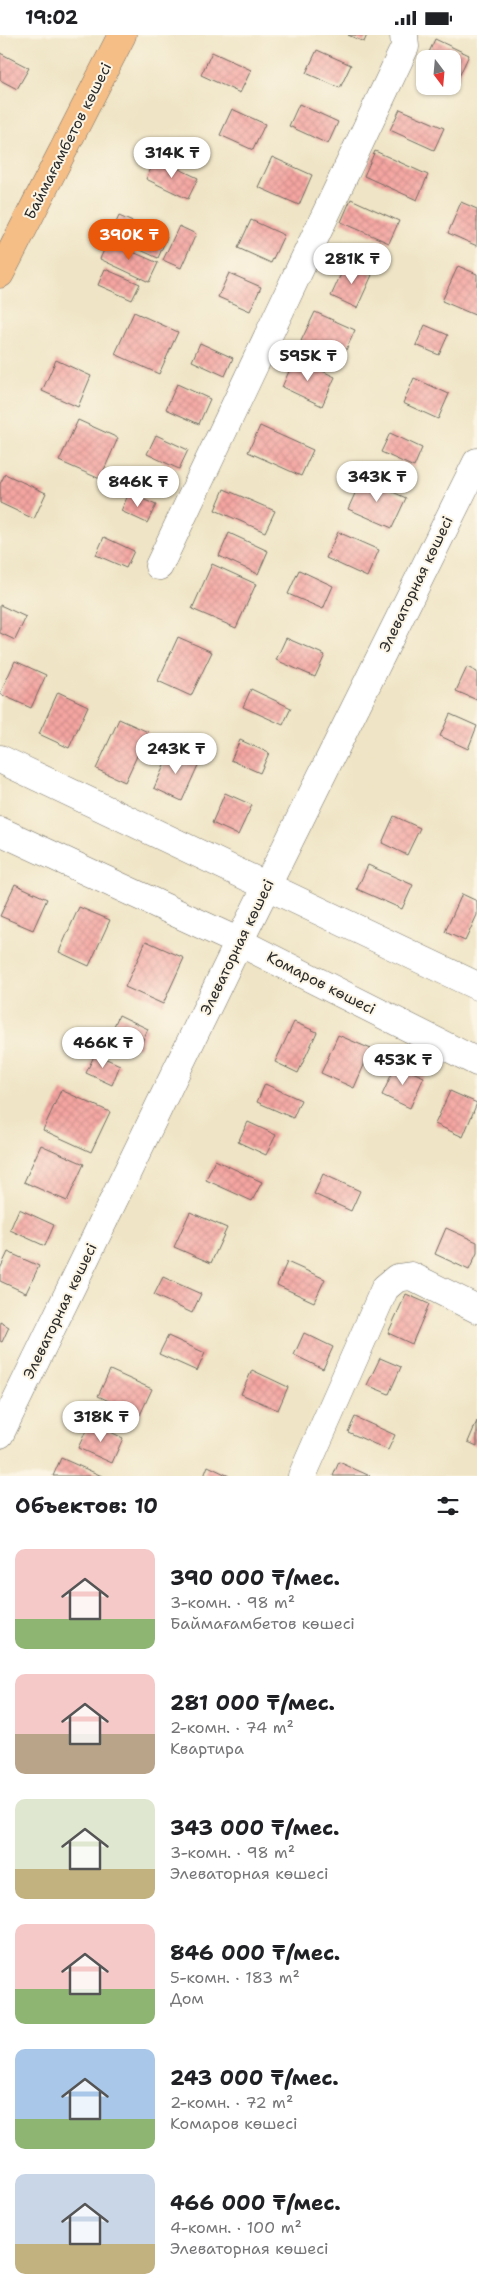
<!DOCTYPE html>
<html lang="ru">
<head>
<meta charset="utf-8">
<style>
	:root { --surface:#fff; --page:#f6f6f6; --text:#202124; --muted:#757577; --accent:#ea580c }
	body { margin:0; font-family:"Shantell Sans",sans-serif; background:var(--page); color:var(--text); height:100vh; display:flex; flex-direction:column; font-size:19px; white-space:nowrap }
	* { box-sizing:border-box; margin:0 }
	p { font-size:16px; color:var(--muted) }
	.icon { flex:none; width:28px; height:28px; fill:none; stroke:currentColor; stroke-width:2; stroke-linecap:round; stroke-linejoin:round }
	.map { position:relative; height:1441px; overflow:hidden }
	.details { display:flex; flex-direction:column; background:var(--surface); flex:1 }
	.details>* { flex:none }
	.needle { width:32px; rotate:164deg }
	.fabs { position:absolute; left:416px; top:15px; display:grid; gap:10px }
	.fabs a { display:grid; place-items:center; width:45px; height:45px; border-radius:10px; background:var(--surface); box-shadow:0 1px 4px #0004; font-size:25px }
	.price { position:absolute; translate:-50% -42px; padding:0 11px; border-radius:18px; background:#fff; color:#222; font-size:16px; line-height:32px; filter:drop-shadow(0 1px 2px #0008) }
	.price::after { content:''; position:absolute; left:50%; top:30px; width:15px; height:11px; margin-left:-8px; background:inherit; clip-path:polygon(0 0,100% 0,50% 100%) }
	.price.on { background:var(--accent); color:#fff }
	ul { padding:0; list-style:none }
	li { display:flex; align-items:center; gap:15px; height:125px; padding:0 15px }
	li span { display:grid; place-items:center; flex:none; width:140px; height:100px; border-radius:10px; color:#555 }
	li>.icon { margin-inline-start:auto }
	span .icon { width:60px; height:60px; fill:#fffc; stroke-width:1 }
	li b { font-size:21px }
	h2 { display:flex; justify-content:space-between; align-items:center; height:60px; padding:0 15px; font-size:21px }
	.status { display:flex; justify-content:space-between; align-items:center; height:35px; padding:0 25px; background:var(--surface); direction:ltr }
	.status svg { height:14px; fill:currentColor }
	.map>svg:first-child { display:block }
	.building { fill:url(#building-cross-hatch) }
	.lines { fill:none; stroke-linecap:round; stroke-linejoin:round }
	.minor-casing { stroke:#706c61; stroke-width:29 }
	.major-casing { stroke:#706c61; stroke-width:29 }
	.minor { stroke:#fff; stroke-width:28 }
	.major { stroke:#f6be87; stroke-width:28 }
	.labels { text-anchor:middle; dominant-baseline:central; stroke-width:4; stroke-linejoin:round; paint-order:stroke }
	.street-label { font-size:15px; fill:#2b2b2b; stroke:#fcf5e5 }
</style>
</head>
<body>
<div class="status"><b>19:02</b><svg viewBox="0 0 49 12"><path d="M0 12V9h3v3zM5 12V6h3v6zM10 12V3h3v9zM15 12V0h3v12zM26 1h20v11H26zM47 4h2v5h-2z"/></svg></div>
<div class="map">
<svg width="477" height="1441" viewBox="0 0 477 1441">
	<defs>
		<pattern id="building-cross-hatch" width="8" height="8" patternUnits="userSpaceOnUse" patternTransform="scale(1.25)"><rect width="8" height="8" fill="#f4a5a1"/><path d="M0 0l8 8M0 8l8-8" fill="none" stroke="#d18e8b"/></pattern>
	</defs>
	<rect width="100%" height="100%" fill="#fcf5e5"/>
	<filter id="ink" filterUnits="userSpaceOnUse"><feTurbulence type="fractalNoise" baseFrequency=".02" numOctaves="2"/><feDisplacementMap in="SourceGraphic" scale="10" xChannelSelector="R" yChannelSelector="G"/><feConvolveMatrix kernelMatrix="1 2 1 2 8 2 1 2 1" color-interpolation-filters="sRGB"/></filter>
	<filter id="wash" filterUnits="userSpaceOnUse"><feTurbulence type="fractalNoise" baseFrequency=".0096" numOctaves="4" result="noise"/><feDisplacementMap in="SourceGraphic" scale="20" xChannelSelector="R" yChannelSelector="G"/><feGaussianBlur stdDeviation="1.12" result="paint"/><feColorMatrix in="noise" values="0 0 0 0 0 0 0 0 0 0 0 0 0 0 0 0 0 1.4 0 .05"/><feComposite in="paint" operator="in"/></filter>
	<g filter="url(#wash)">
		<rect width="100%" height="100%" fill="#efe4c5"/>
		<g id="blocks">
			<path class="building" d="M348,0h19l-3,7z
				M435,4l34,16 -12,26 -5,-2v-20h-26z
				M317,15l34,15 -11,23 -34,-15z
				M212,17l39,18 -11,23 -39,-18z
				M0,18l29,15 -12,21 -17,-9z
				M299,69l39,18 -10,22 -39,-18z
				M232,74l33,15 -12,26 -33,-15z
				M400,74l44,19 -10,22 -44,-20z
				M375,116l53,24 -11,25 -53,-24z
				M272,122l40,18 -13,30 -41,-18z
				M156,123l42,20 -10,21 -42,-20z
				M351,164l48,22 -10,22 -48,-21z
				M461,167l16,7v37l-29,-13z
				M119,181l48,21 -9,21 -48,-22z
				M251,185l33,15 -13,28 -33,-15z
				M179,191l17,8 -15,34 -18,-8z
				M108,206l50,22 -9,19 -49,-23z
				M346,228l26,12 -15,33 -26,-12z
				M458,231l19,8v42l-35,-15z
				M105,234l35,15 -8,16 -34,-15z
				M229,238l32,14 -11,24 -32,-14z
				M134,277l44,20 -19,42 -44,-20z
				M315,277l40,18 -13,29 -41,-18z
				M425,290l23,10 -9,20 -23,-10z
				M200,308l33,15 -8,18 -33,-15z
				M295,323l40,19 -13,29 -40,-19z
				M56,325l35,16 -13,31 -36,-16z
				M414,343l35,16 -11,25 -35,-16z
				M177,349l33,15 -11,25 -33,-15z
				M78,385l40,18 -18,41 -41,-18z
				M260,391l53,24 -12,26 -53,-24z
				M390,398l32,15 -8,19 -33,-15z
				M156,400l32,15 -9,19 -32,-15z
				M5,439l41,19 -12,26 -34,-16v-19z
				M362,443l44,20 -14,30 -44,-19z
				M224,454l51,22 -10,21 -50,-22z
				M129,458l27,12 -9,18 -26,-12z
				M338,497l41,18 -12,27 -41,-19z
				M229,498l39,18 -10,23 -39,-18z
				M104,502l30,14 -8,17 -30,-13z
				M212,529l44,20 -20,44 -44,-19z
				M299,535l34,16 -10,23 -35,-15z
				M0,570l26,12 -11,23 -15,-7z
				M178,602l34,15 -21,44 -33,-15z
				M286,603l39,17 -10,22 -39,-17z
				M15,626l31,14 -15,33 -31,-14z
				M467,632l10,5v28l-21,-9z
				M251,654l40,19 -8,17 -40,-18z
				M58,657l30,14 -19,42 -30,-14z
				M450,679l27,12 -9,23 -28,-13z
				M119,684l29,13 -23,50 -29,-13z
				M240,705l29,13 -9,20 -29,-13z
				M171,715l28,13 -17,38 -28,-13z
				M225,758l27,12 -14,30 -26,-12z
				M394,781l26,12 -13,27 -25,-12z
				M368,830l45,20 -11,24 -45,-20z
				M15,849l32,15 -14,31 -33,-14z
				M462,859l15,7v14l-12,26 -20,-9z
				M79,872l31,13 -21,46 -30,-14z
				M146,906l38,17 -21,46 -38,-17z
				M119,980l29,14 -9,19 -29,-13z
				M294,987l23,10 -19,41 -23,-11z
				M338,1000l33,14 -17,39 -33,-15z
				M95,1019l25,11 -8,20 -26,-12z
				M396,1030l28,12 -14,31 -28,-13z
				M265,1049l36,16 -8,18 -36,-16z
				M61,1055l49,22 -19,40 -48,-22z
				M450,1056l27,12 -14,34 -28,-13z
				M248,1087l28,13 -10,20 -28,-13z
				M41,1110l43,19 -17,37 -43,-19z
				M215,1125l47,22 -10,19 -46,-21z
				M323,1139l37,17 -9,20 -37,-17z
				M19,1174l35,16 -9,21 -35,-16z
				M190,1177l37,16 -16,35 -37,-16z
				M446,1193l31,14v11l-8,17 -34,-16z
				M8,1217l31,14 -13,27 -26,-12v-12z
				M287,1227l38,17 -11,23 -37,-17z
				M163,1242l38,17 -9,19 -38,-18z
				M406,1259l23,10 -17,40 -24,-11z
				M0,1287l9,5 -7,15 -2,-1z
				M304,1298l29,14 -10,22 -29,-14z
				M168,1301l37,17 -8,18 -38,-17z
				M380,1323l21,9 -12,27 -22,-9z
				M110,1335l42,19 -12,26 -42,-19z
				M252,1335l36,17 -10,23 -37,-16z
				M355,1382l40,18 -7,15 -40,-18z
				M477,1386v25l-9,-4z
				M90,1387l33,16 -11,25 -34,-15z
				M61,1423l41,18h-49z
				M339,1427l31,14h-37z
				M208,1431l21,10h-25z"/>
		</g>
	</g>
	<g filter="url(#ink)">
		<use href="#blocks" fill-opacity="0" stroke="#706c61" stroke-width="1"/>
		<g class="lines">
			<g class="minor-casing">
				<path id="minor" d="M159,531l246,-519 -1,-12
					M0,724l477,227
					M0,796l239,111 238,120
					M0,1399l239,-492 238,-480
					M302,1441l83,-188 12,-10 14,-2 66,33"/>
			</g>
			<g class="major-casing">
				<path id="major" d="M0,239l122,-239"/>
			</g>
			<use href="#minor" class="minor"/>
			<use href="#major" class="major"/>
		</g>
	</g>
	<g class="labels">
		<g class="street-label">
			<text transform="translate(68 106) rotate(-63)">Баймағамбетов көшесі</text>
			<text transform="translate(416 549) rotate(-64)">Элеваторная көшесі</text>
			<text transform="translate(237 912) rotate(-64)">Элеваторная көшесі</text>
			<text transform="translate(321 948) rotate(27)">Комаров көшесі</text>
			<text transform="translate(60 1276) rotate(-64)">Элеваторная көшесі</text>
		</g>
	</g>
</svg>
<div class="fabs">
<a><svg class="needle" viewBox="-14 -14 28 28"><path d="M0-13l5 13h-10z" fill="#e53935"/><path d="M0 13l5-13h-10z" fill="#757577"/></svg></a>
</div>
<b class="price" style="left:172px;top:144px">314K ₸</b>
<b class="price on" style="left:129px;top:226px">390K ₸</b>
<b class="price" style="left:352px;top:250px">281K ₸</b>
<b class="price" style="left:308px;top:347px">595K ₸</b>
<b class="price" style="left:377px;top:468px">343K ₸</b>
<b class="price" style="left:138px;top:473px">846K ₸</b>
<b class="price" style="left:176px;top:740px">243K ₸</b>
<b class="price" style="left:103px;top:1034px">466K ₸</b>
<b class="price" style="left:403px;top:1051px">453K ₸</b>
<b class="price" style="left:101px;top:1408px">318K ₸</b>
</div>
<section class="details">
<h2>Объектов: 10<svg class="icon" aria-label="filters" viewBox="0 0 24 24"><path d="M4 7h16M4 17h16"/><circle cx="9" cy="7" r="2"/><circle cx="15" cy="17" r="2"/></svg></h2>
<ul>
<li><span style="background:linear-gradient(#f6c9c9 70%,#8fb573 0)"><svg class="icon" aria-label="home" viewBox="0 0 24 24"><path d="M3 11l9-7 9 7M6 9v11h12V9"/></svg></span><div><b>390 000 ₸/мес.</b><p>3-комн. · 98 m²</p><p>Баймағамбетов көшесі</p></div></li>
<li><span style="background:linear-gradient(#f6c9c9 60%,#b9a48a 0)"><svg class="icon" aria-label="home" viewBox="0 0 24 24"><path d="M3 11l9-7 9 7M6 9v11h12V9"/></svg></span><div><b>281 000 ₸/мес.</b><p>2-комн. · 74 m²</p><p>Квартира</p></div></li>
<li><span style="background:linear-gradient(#dfe7d0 70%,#c2b280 0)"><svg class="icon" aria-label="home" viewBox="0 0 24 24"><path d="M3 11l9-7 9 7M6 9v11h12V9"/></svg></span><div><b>343 000 ₸/мес.</b><p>3-комн. · 98 m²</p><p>Элеваторная көшесі</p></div></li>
<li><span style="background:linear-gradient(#f6c9c9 65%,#8fb573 0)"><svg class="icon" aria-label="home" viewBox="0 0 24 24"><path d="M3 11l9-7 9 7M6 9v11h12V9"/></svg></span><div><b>846 000 ₸/мес.</b><p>5-комн. · 183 m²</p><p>Дом</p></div></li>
<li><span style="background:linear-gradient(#a9c7e8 70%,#8fb573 0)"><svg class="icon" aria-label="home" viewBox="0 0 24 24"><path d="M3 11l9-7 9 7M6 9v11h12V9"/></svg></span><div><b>243 000 ₸/мес.</b><p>2-комн. · 72 m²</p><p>Комаров көшесі</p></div></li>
<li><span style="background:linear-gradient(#c9d6e8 70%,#c2b280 0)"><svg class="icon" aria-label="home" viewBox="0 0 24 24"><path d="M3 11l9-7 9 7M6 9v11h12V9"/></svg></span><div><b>466 000 ₸/мес.</b><p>4-комн. · 100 m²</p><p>Элеваторная көшесі</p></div></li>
</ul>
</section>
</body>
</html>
